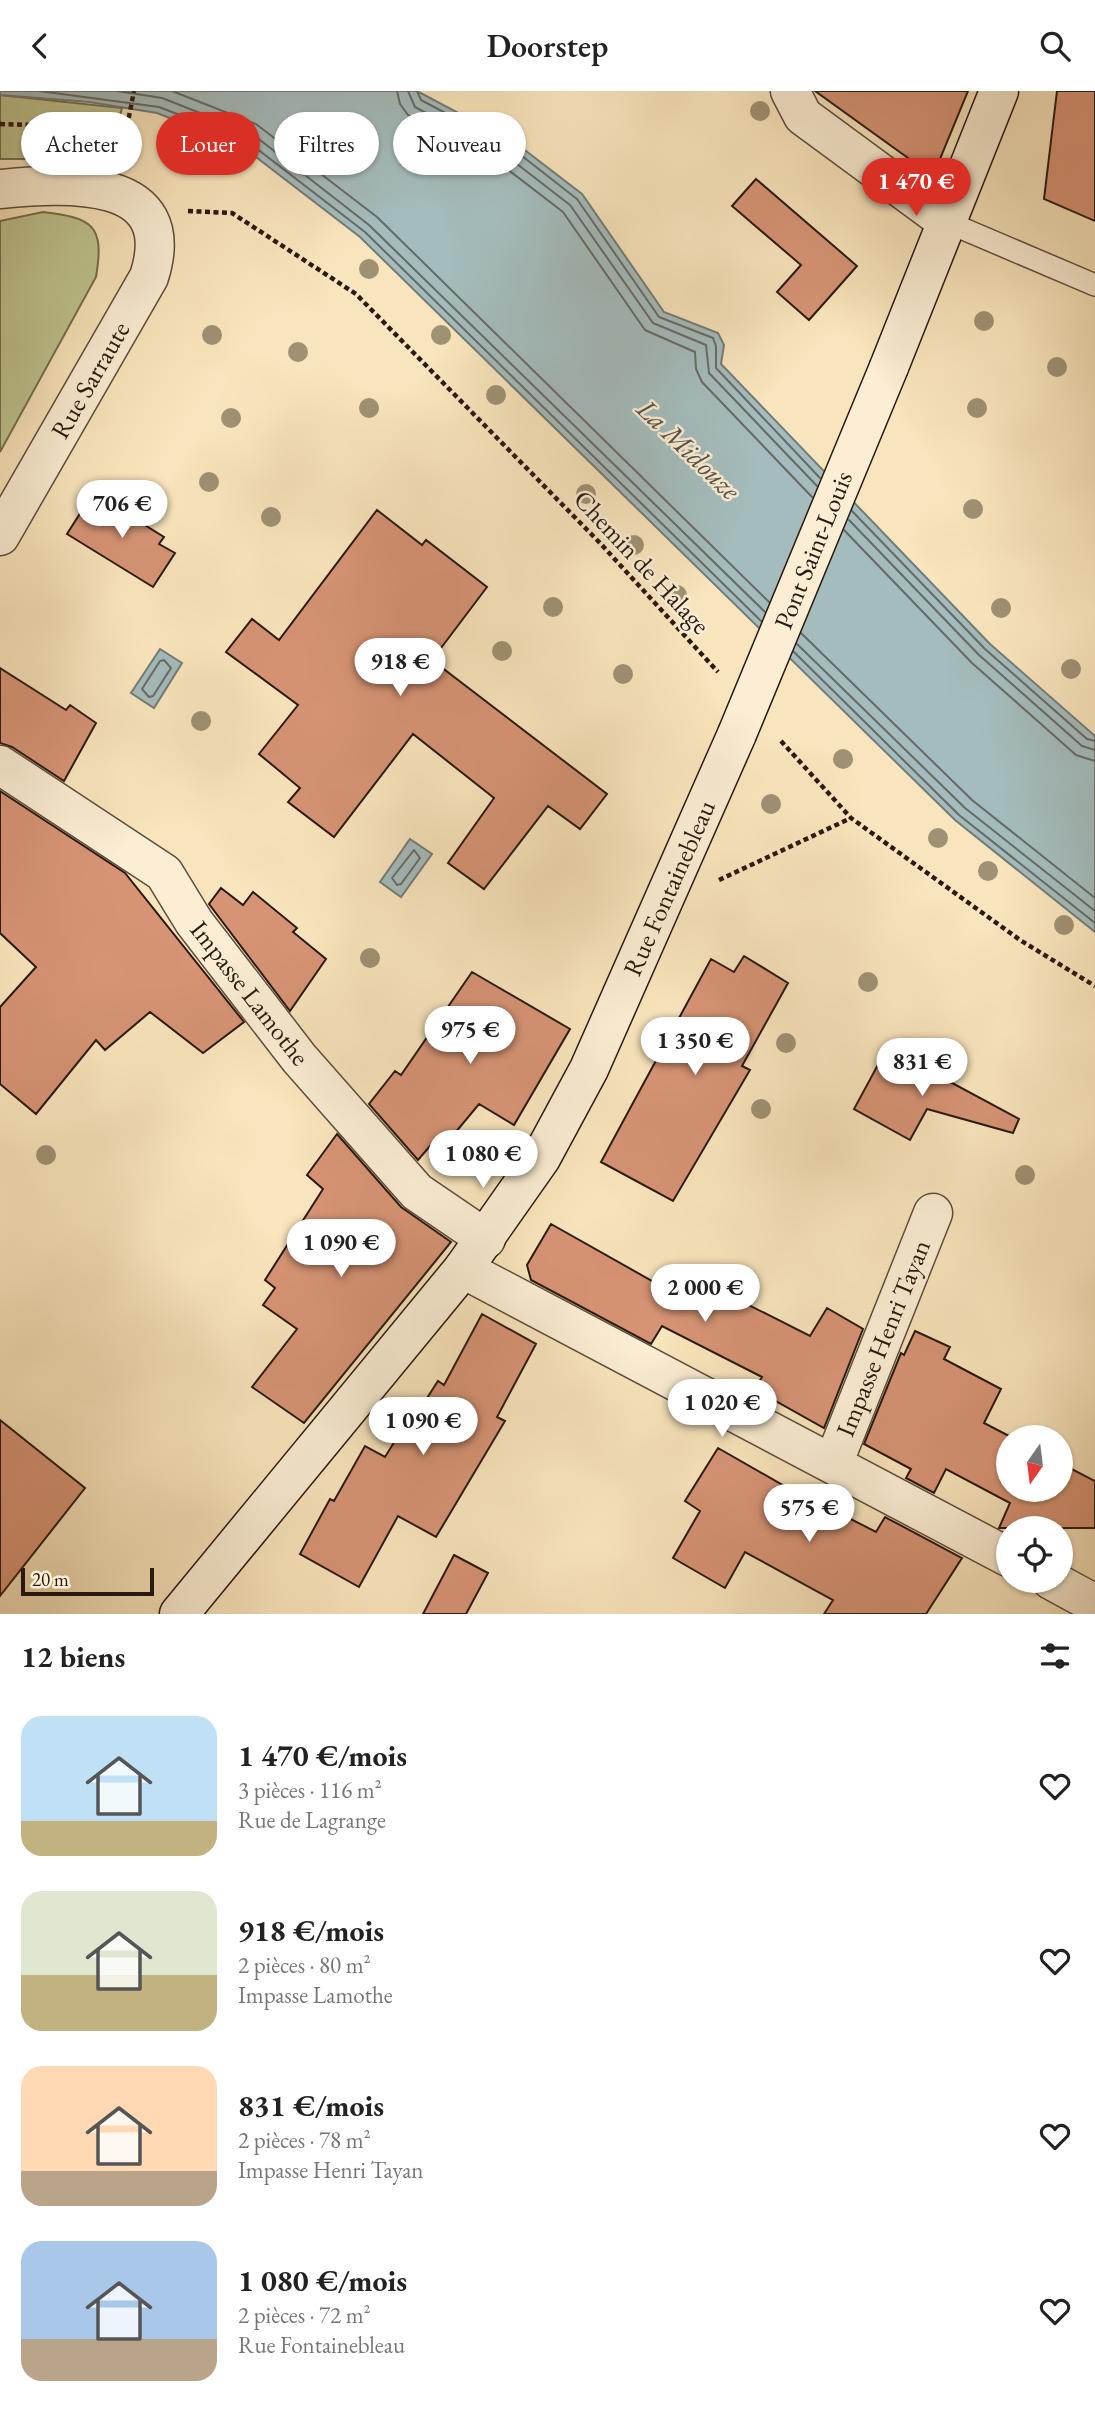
<!DOCTYPE html>
<html lang="fr">
<head>
<meta charset="utf-8">
<style>
	:root { --surface:#fff; --page:#f2f2f2; --text:#222; --muted:#767676; --accent:#d93025 }
	body { margin:0; font-family:"EB Garamond",serif; background:var(--page); color:var(--text); height:100vh; display:flex; flex-direction:column; font-size:26px; white-space:nowrap }
	* { box-sizing:border-box; margin:0 }
	p { font-size:23px; color:var(--muted) }
	.icon { flex:none; width:38px; height:38px; fill:none; stroke:currentColor; stroke-width:2; stroke-linecap:round; stroke-linejoin:round }
	.map { position:relative; height:1523px; overflow:hidden }
	.panel { display:flex; flex-direction:column; background:var(--surface); flex:1 }
	.panel>* { flex:none }
	.banner { position:absolute; left:21px; top:21px; width:700px; height:63px; display:flex; gap:14px }
	.needle { width:46px; rotate:194deg }
	.tools { position:absolute; left:996px; top:1334px; display:grid; gap:14px }
	.tools a { display:grid; place-items:center; width:77px; height:77px; border-radius:50%; background:var(--surface); box-shadow:0 2px 5px #0004; font-size:35px }
	.scale { position:absolute; left:21px; bottom:18px; width:133px; box-sizing:border-box; padding-left:7px; border:4px solid #291910; border-top:0; font-size:19px; line-height:24px; white-space:nowrap; color:#291910; -webkit-text-stroke:5px #fbeed4; paint-order:stroke }
	.price { position:absolute; translate:-50% -60px; padding:0 16px; border-radius:24px; background:#fff; color:#222; font-size:23px; line-height:46px; filter:drop-shadow(0 2px 4px #0008) }
	.price::after { content:''; position:absolute; left:50%; top:42px; width:21px; height:16px; margin-left:-10px; background:inherit; clip-path:polygon(0 0,100% 0,50% 100%) }
	.price.on { background:var(--accent); color:#fff }
	ul { padding:0; list-style:none }
	li { display:flex; align-items:center; gap:21px; height:175px; padding:0 21px }
	li span { display:grid; place-items:center; flex:none; width:196px; height:140px; border-radius:21px; color:#555 }
	li>.icon { margin-inline-start:auto }
	span .icon { width:84px; height:84px; fill:#fffc; stroke-width:1 }
	li b { font-size:30px }
	h2 { display:flex; justify-content:space-between; align-items:center; height:84px; padding:0 21px; font-size:30px }
	.pill { padding:0 24px; border-radius:32px; background:var(--surface); box-shadow:0 2px 5px #0004; font-size:24px; line-height:63px }
	.pill.on { background:var(--accent); color:#fff }
	header { display:flex; justify-content:space-between; align-items:center; height:91px; padding:0 21px; background:var(--surface); font-size:32px; font-weight:600 }
	.map>svg:first-child { display:block }
	.green { fill:#bfc490; stroke:#746e50; stroke-width:2 }
	.water { fill:#a4bcbd; stroke:#737b78; stroke-width:2 }
	.lines { fill:none; stroke-linecap:round; stroke-linejoin:round }
	.shore { stroke:#666a66; stroke-width:2 }
	.building { fill:#d79475; stroke:#291910; stroke-width:2 }
	.lane-casing { stroke:#5d4c3b; stroke-width:24 }
	.street-casing { stroke:#5d4c3b; stroke-width:41 }
	.secondary-casing { stroke:#291910; stroke-width:41 }
	.path { stroke:#291910; stroke-width:4.5; stroke-dasharray:5 3.5; stroke-linecap:butt }
	.lane { stroke:#fbeed4; stroke-width:21 }
	.street { stroke:#fbeed4; stroke-width:38 }
	.secondary { stroke:#fbeed4; stroke-width:38 }
	.secondary-bridge-casing { stroke:#291910; stroke-width:41; stroke-linecap:butt }
	.path-bridge { stroke:#291910; stroke-width:4.5; stroke-dasharray:5 3.5; stroke-linecap:butt }
	.secondary-bridge { stroke:#fbeed4; stroke-width:38 }
	.tree { fill:#9f9173 }
	.labels { text-anchor:middle; dominant-baseline:central; stroke-width:5; stroke-linejoin:round; paint-order:stroke }
	.street-label { font-size:26px; fill:#291910; stroke:#fbeed4 }
	.water-label { font-size:28px; font-style:italic; fill:#54524d; stroke:#fbeed4 }
</style>
</head>
<body>
<header><svg class="icon" aria-label="back" viewBox="0 0 24 24"><path d="M15 5l-7 7 7 7"/></svg>Doorstep<svg class="icon" aria-label="search" viewBox="0 0 24 24"><circle cx="10" cy="10" r="6"/><path d="M15 15l6 6"/></svg></header>
<div class="map">
<svg width="1095" height="1523" viewBox="0 0 1095 1523">
	<rect width="100%" height="100%" fill="#f9e5bd"/>
	<filter id="stains"><feTurbulence type="fractalNoise" baseFrequency=".00286" numOctaves="4"/><feColorMatrix values="0 0 0 0 .2 0 0 0 0 .09 0 0 0 0 .02 0 0 0 .5 -.17"/></filter>
	<radialGradient id="worn" r=".72"><stop offset=".6" stop-color="#630" stop-opacity="0"/><stop offset="1" stop-color="#630" stop-opacity=".3"/></radialGradient>
	<path class="green" d="M0,4l122,13 -14,51h-108z
		M43,121c49,6 62,12 53,65l-96,175v-231z"/>
	<path class="water" d="M0,0h417l100,53 65,50 82,118 54,21 6,12 -3,19 269,280 105,92v196l-140,-112 -595,-583 -117,-90 -86,-34 -68,-11 -89,-7z
		M160,558l22,14 -28,45 -23,-15z
		M410,748l22,15 -31,43 -21,-15z"/>
	<g class="lines">
		<path class="shore" d="M39,0l120,16 88,34 118,91 396,389
			M117,0l45,7 89,35 118,92 396,387
			M172,0l84,33 121,93 392,385
			M397,0l3,13 8,11 94,50 61,47 82,118 50,22 1,17 6,13 110,115
			M408,0l7,16 93,50 62,48 83,118 53,22 3,28 108,113
			M417,0l4,9 92,49 64,50 82,118 54,21 3,8v22l104,110
			M852,420l133,138 102,90 8,2
			M849,429l130,135 103,91 13,4
			M844,439l128,133 104,92 19,6
			M801,542l171,167 123,98
			M797,553l168,164 130,103
			M794,561l165,163 136,108
			M164,569l7,8 -18,28 -4,1 -7,-8 18,-28z
			M414,759l6,8 -19,26 -4,1 -5,-7z"/>
	</g>
	<path class="building" d="M815,0h153l-35,85z
		M1057,0h38v130l-51,-22z
		M756,88l101,87 -48,54 -32,-28 24,-27 -69,-59z
		M93,402l71,44 -5,7 16,9 -22,34 -86,-53z
		M377,419l45,35 4,-5 61,47 -55,73 175,134 -27,35 -32,-23 -64,83 -36,-26 46,-65 -81,-64 -79,103 -46,-35 12,-14 -41,-34 39,-49 -72,-53 26,-33 27,21z
		M0,577l66,42 4,-5 26,18 -32,58 -52,-34 -12,-4z
		M0,700l125,82 119,149 -41,31 -53,-41 -45,38 -9,-10 -60,74 -36,-30v-77l36,-40 -36,-34z
		M221,797l22,17 10,-13 44,36 -4,4 33,27 -36,52 -81,-107z
		M744,865l44,27 -46,83 8,4 -77,131 -72,-39 110,-203 23,13z
		M472,881l98,57 -56,96 -35,-21 -34,41 -8,-7 -19,22 -49,-56 26,-33 6,4z
		M887,957l132,71 -6,14 -86,-24 -17,31 -56,-31z
		M337,1043l64,73 50,35 -147,181 -52,-36 45,-58 -34,-24 12,-17 -10,-8 58,-91 -16,-14z
		M551,1133l156,88 12,-22 91,46 17,-28 36,21 -39,99 -70,-39 8,-12 -100,-51 -11,18 -120,-64 -4,-15z
		M482,1223l54,30 -39,73 8,4 -69,116 -38,-21 -39,71 -59,-33 30,-55 4,2 31,-55 20,11 31,-50 4,2 18,-28 6,4z
		M915,1240l35,16 -6,12 57,30 -17,34 27,14h-3v52h52v-26l35,18v47h-96l11,-25 -64,-34 -12,24 -28,-15 5,-9 -47,-25 37,-91 3,2z
		M0,1329l85,68 -85,108z
		M718,1357l91,52 1,-2 66,34 9,-15 77,41 -36,56h-102l9,-14 -88,-48 -20,36 -52,-30 27,-47 -15,-10z
		M454,1464l34,18 -22,41h-43z"/>
	<g class="lines">
		<g class="lane-casing">
			<path id="lane" d="M947,131l148,63"/>
		</g>
		<g class="street-casing">
			<path id="street" d="M790,0l13,25 144,106
				M0,98c64,-6 182,-15 149,88l-149,259
				M0,674l164,108 30,49 105,136 118,134 69,47
				M463,1178l545,288
				M833,1373l100,-251
				M1051,1489l44,24"/>
		</g>
		<g class="secondary-casing">
			<path id="secondary" d="M889,276l110,-276
				M179,1523l284,-345 78,-111 48,-89 148,-335"/>
		</g>
		<path class="path" d="M0,33l102,3 24,24
			M188,120l44,2 124,81 244,249 118,129
			M781,650l70,77 169,122 75,46
			M719,789l132,-62"/>
		<use href="#lane" class="lane"/>
		<use href="#street" class="street"/>
		<use href="#secondary" class="secondary"/>
		<g class="secondary-bridge-casing">
			<path id="secondary-bridge" d="M737,643l152,-367"/>
		</g>
		<path class="path-bridge" d="M119,77l15,-77"/>
		<use href="#secondary-bridge" class="secondary-bridge"/>
	</g>
	<g class="tree">
		<circle cx="760" cy="20" r="10"/>
		<circle cx="208" cy="54" r="10"/>
		<circle cx="45" cy="66" r="10"/>
		<circle cx="304" cy="75" r="10"/>
		<circle cx="369" cy="178" r="10"/>
		<circle cx="984" cy="230" r="10"/>
		<circle cx="212" cy="244" r="10"/>
		<circle cx="441" cy="244" r="10"/>
		<circle cx="298" cy="261" r="10"/>
		<circle cx="1057" cy="276" r="10"/>
		<circle cx="496" cy="304" r="10"/>
		<circle cx="369" cy="317" r="10"/>
		<circle cx="977" cy="317" r="10"/>
		<circle cx="231" cy="327" r="10"/>
		<circle cx="209" cy="391" r="10"/>
		<circle cx="586" cy="403" r="10"/>
		<circle cx="973" cy="418" r="10"/>
		<circle cx="271" cy="426" r="10"/>
		<circle cx="634" cy="454" r="10"/>
		<circle cx="677" cy="504" r="10"/>
		<circle cx="553" cy="516" r="10"/>
		<circle cx="1001" cy="517" r="10"/>
		<circle cx="502" cy="560" r="10"/>
		<circle cx="1071" cy="578" r="10"/>
		<circle cx="623" cy="583" r="10"/>
		<circle cx="201" cy="630" r="10"/>
		<circle cx="843" cy="668" r="10"/>
		<circle cx="771" cy="713" r="10"/>
		<circle cx="938" cy="747" r="10"/>
		<circle cx="988" cy="780" r="10"/>
		<circle cx="1064" cy="834" r="10"/>
		<circle cx="370" cy="867" r="10"/>
		<circle cx="868" cy="891" r="10"/>
		<circle cx="786" cy="952" r="10"/>
		<circle cx="761" cy="1018" r="10"/>
		<circle cx="46" cy="1064" r="10"/>
		<circle cx="1025" cy="1084" r="10"/>
	</g>
	<g class="labels">
		<g class="street-label">
			<text transform="translate(90 289) rotate(-60)">Rue Sarraute</text>
			<text transform="translate(813 459) rotate(-68)">Pont Saint-Louis</text>
			<text transform="translate(642 471) rotate(47)">Chemin de Halage</text>
			<text transform="translate(669 797) rotate(-66)">Rue Fontainebleau</text>
			<text transform="translate(250 902) rotate(52)">Impasse Lamothe</text>
			<text transform="translate(883 1247) rotate(-68)">Impasse Henri Tayan</text>
		</g>
		<g class="water-label">
			<text transform="translate(689 358) rotate(44)">La Midouze</text>
		</g>
	</g>
	<rect width="100%" height="100%" filter="url(#stains)"/>
	<rect width="100%" height="100%" fill="url(#worn)"/>
</svg>
<div class="tools">
<a><svg class="needle" viewBox="-14 -14 28 28"><path d="M0-13l5 13h-10z" fill="#e53935"/><path d="M0 13l5-13h-10z" fill="#767676"/></svg></a>
<a><svg class="icon" aria-label="locate" viewBox="0 0 24 24"><circle cx="12" cy="12" r="6"/><path d="M12 2v4M12 18v4M2 12h4M18 12h4"/></svg></a>
</div>
<div class="scale">20 m</div>
<b class="price on" style="left:916px;top:127px">1 470 €</b>
<b class="price" style="left:122px;top:449px">706 €</b>
<b class="price" style="left:400px;top:607px">918 €</b>
<b class="price" style="left:470px;top:975px">975 €</b>
<b class="price" style="left:695px;top:986px">1 350 €</b>
<b class="price" style="left:922px;top:1007px">831 €</b>
<b class="price" style="left:483px;top:1099px">1 080 €</b>
<b class="price" style="left:341px;top:1188px">1 090 €</b>
<b class="price" style="left:705px;top:1233px">2 000 €</b>
<b class="price" style="left:722px;top:1348px">1 020 €</b>
<b class="price" style="left:423px;top:1366px">1 090 €</b>
<b class="price" style="left:809px;top:1453px">575 €</b>
<div class="banner">
<a class="pill">Acheter</a>
<a class="pill on">Louer</a>
<a class="pill">Filtres</a>
<a class="pill">Nouveau</a>
</div>
</div>
<section class="panel">
<h2>12 biens<svg class="icon" aria-label="filters" viewBox="0 0 24 24"><path d="M4 7h16M4 17h16"/><circle cx="9" cy="7" r="2"/><circle cx="15" cy="17" r="2"/></svg></h2>
<ul>
<li><span style="background:linear-gradient(#bfe0f5 75%,#c2b280 0)"><svg class="icon" aria-label="home" viewBox="0 0 24 24"><path d="M3 11l9-7 9 7M6 9v11h12V9"/></svg></span><div><b>1 470 €/mois</b><p>3 pièces · 116 m²</p><p>Rue de Lagrange</p></div><svg class="icon" aria-label="heart" viewBox="0 0 24 24"><path d="M12 20l-8-8c-3-5 5-10 8-4 3-6 11-1 8 4z"/></svg></li>
<li><span style="background:linear-gradient(#dfe7d0 60%,#c2b280 0)"><svg class="icon" aria-label="home" viewBox="0 0 24 24"><path d="M3 11l9-7 9 7M6 9v11h12V9"/></svg></span><div><b>918 €/mois</b><p>2 pièces · 80 m²</p><p>Impasse Lamothe</p></div><svg class="icon" aria-label="heart" viewBox="0 0 24 24"><path d="M12 20l-8-8c-3-5 5-10 8-4 3-6 11-1 8 4z"/></svg></li>
<li><span style="background:linear-gradient(#ffd9b3 75%,#b9a48a 0)"><svg class="icon" aria-label="home" viewBox="0 0 24 24"><path d="M3 11l9-7 9 7M6 9v11h12V9"/></svg></span><div><b>831 €/mois</b><p>2 pièces · 78 m²</p><p>Impasse Henri Tayan</p></div><svg class="icon" aria-label="heart" viewBox="0 0 24 24"><path d="M12 20l-8-8c-3-5 5-10 8-4 3-6 11-1 8 4z"/></svg></li>
<li><span style="background:linear-gradient(#a9c7e8 70%,#b9a48a 0)"><svg class="icon" aria-label="home" viewBox="0 0 24 24"><path d="M3 11l9-7 9 7M6 9v11h12V9"/></svg></span><div><b>1 080 €/mois</b><p>2 pièces · 72 m²</p><p>Rue Fontainebleau</p></div><svg class="icon" aria-label="heart" viewBox="0 0 24 24"><path d="M12 20l-8-8c-3-5 5-10 8-4 3-6 11-1 8 4z"/></svg></li>
</ul>
</section>
</body>
</html>
